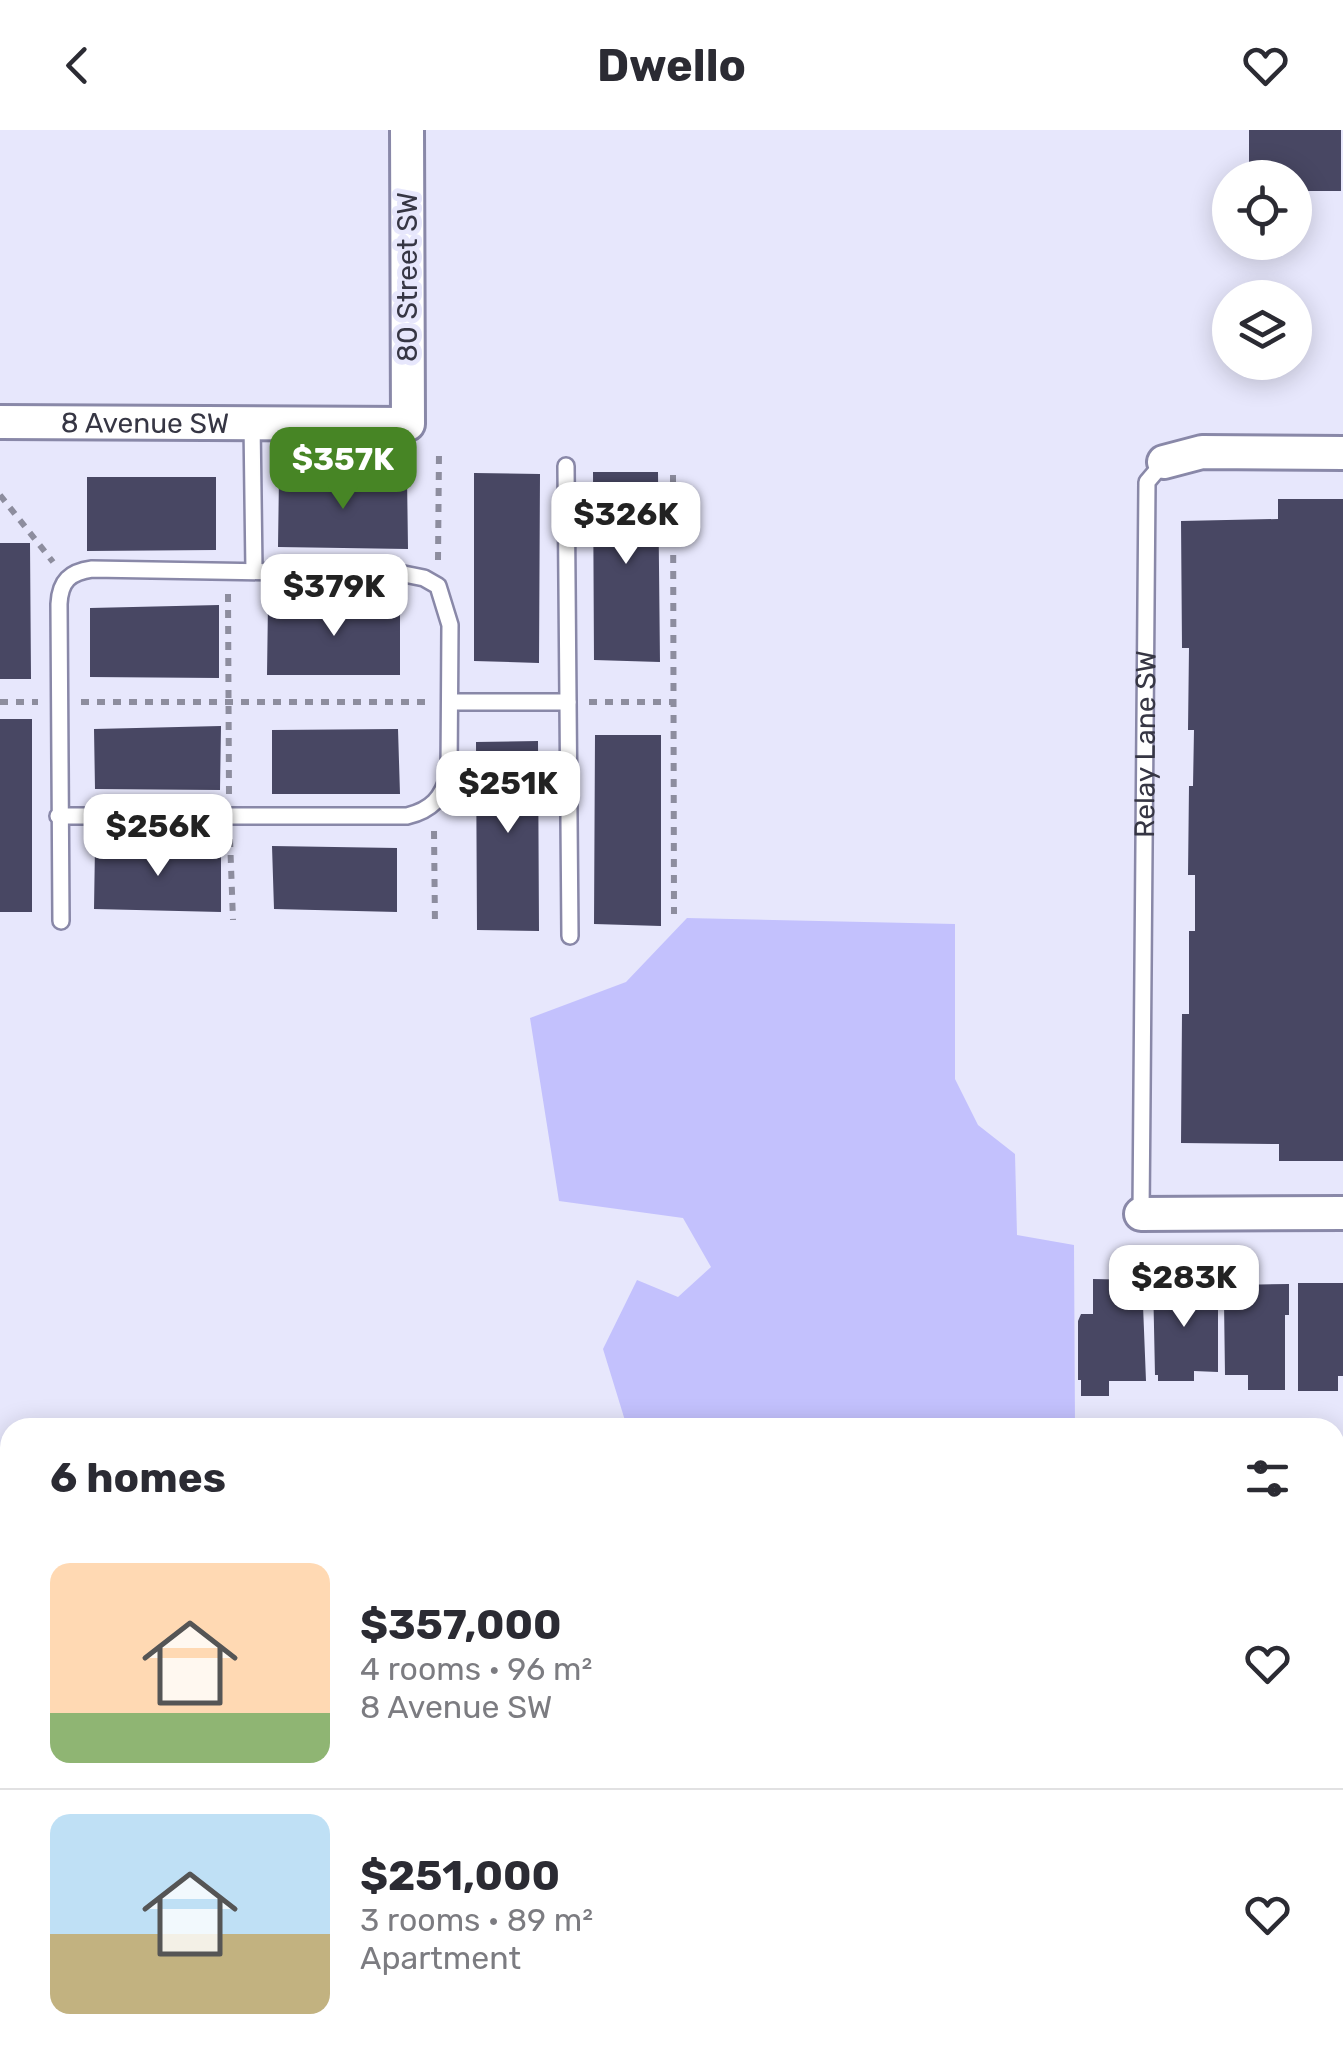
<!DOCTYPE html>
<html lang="en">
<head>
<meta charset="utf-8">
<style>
	:root { --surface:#fff; --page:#f2f2f3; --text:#2b2b33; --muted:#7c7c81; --line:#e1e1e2; --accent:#478525 }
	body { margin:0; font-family:Rubik,sans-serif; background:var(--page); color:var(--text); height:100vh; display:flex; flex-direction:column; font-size:38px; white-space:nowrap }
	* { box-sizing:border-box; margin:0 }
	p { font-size:32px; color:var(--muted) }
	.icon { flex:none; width:55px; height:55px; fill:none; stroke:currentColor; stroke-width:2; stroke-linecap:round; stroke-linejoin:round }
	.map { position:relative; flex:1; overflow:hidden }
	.sheet { position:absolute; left:0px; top:1288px; width:1345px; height:642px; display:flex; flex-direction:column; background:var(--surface); border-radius:30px 30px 0 0; box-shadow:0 5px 25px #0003 }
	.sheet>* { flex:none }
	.controls { position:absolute; left:1212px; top:30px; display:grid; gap:20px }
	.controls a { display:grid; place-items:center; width:100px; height:100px; border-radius:50%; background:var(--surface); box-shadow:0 5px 25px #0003; font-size:50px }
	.price { position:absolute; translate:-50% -85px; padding:0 22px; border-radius:20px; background:#fff; color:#222; font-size:32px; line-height:65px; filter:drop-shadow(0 2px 5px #0008) }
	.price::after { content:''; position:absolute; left:50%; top:60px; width:30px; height:22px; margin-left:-15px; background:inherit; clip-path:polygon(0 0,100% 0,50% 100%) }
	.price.active { background:var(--accent); color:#fff }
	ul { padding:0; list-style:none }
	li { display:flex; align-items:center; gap:30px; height:250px; padding:0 50px }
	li+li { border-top:2px solid var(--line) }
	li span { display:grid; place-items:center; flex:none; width:280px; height:200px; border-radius:20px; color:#555 }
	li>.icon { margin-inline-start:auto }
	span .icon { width:120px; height:120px; fill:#fffc; stroke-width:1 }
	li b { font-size:42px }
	h2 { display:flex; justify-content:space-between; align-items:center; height:120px; padding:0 50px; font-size:42px }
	header { display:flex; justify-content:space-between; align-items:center; height:130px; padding:0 50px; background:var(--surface); font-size:45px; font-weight:700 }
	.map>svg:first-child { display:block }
	.green { fill:#c3c1fd }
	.water { fill:#928fd2 }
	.building { fill:#484763 }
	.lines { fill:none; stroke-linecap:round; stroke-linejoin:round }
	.lane-casing { stroke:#8988a8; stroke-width:20 }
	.street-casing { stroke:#8988a8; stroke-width:38 }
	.path { stroke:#8d8d9e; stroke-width:6; stroke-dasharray:8 8; stroke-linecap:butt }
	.lane { stroke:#fff; stroke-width:15 }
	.street { stroke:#fff; stroke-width:32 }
	.labels { text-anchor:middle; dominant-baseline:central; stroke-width:10; stroke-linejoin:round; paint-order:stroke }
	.street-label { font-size:28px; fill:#363644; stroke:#e7e7fc }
</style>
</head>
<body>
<header><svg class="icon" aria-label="back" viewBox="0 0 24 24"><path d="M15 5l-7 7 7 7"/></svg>Dwello<svg class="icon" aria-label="heart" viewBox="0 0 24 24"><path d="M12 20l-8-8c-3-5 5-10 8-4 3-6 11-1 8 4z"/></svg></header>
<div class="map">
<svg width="1343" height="1928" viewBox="0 0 1343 1928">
	<rect width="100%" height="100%" fill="#e7e7fc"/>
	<path class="green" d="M687,788l268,6v155l23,46 37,29 2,81 57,10 1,182h-448l-24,-78 34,-69 41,17 33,-30 -28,-49 -124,-17 -29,-183 96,-36z
		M10,1777v143h1037l-1,8h-1046v-149z"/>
	<path class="water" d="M110,1920h221v8h-221z
		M374,1920h429l20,8h-449z"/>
	<path class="building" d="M1249,0h92v61h-46v-13h-46z
		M593,342h65l2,190 -66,-2z
		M474,343l66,1 -1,189 -65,-2z
		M407,346l1,73 -130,-2 1,-70z
		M87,347h129v73l-129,1z
		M1278,369h65v662h-64v-17l-98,-1 1,-129h7v-83h6v-56h-7l1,-89h4l1,-56h-6l1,-82h-7l-1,-127 97,-2z
		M0,413h30l1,136h-31z
		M400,471v74h-133l1,-72z
		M219,475v73l-129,-1v-69z
		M0,589h32v193h-32z
		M221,596l-1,64 -125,-1 -1,-60z
		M398,599l2,65h-128v-64z
		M595,605h66v191l-67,-2z
		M538,611l1,190 -62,-1 -1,-188z
		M95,716l126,3v63l-127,-3z
		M272,716l125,2v64l-123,-3z
		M1093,1149l49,1 4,101h-37v15h-28v-16h-3v-59l3,-7h12z
		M1153,1149h50v23h15v70l-24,-1v10h-36v-6h-3z
		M1298,1153h45v93h-5v15h-40z
		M1289,1154v31h-4v75h-37v-15h-23l-1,-73h11v-17z
		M1335,1359h8v94h-8z
		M0,1387h10v54h-10z
		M0,1653h10l-1,81h-9z
		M1111,1920h74v8h-74z"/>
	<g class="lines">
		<g class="lane-casing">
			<g id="lane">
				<path d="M252,292l2,149"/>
				<path d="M566,336l4,470"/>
				<path d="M450,572h118"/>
				<path d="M58,686h349c25,-6 35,-18 42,-42l1,-149 -12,-39 -14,-8 -20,-4 -312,-5c-22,3 -32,12 -33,35l2,317"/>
				<path id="s1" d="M1141,1084l6,-732 17,-20"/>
			</g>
		</g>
		<g class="street-casing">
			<g id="street">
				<path id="s2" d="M0,292l408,2 -1,-294"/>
				<path d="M1164,332l38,-10 141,1"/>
				<path d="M1141,1084l202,-1"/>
				<path d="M1335,1547l8,-2"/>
				<path d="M0,1566l10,-4"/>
				<path d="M1279,1928l1,-8"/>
			</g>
		</g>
		<path class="path" d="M673,345l1,439
			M0,365l53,67
			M438,430l1,-108
			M228,464l1,202
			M0,572h38
			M81,572h347
			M589,572h83
			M434,701l1,94
			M230,709l3,81
			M0,1798l10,-2
			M950,1920l2,8"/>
		<use href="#lane" class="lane"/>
		<use href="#street" class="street"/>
	</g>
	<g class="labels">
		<g class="street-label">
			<text transform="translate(407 147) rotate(-90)">80 Street SW</text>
			<text stroke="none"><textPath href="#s2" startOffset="145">8 Avenue SW</textPath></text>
			<text stroke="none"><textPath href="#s1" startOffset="470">Relay Lane SW</textPath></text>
		</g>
	</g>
</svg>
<div class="controls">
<a><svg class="icon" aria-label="locate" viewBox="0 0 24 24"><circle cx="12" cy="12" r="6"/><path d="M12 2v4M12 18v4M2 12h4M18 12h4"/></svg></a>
<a><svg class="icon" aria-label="layers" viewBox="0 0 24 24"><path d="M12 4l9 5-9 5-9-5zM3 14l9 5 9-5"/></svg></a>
</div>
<b class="price active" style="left:343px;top:382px">$357K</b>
<b class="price" style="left:626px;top:437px">$326K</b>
<b class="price" style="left:334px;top:509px">$379K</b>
<b class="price" style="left:508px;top:706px">$251K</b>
<b class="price" style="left:158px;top:749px">$256K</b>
<b class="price" style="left:1184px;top:1200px">$283K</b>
<section class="sheet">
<h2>6 homes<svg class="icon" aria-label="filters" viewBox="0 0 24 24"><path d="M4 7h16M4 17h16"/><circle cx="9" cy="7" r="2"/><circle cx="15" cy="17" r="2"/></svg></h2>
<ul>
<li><span style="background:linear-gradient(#ffd9b3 75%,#8fb573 0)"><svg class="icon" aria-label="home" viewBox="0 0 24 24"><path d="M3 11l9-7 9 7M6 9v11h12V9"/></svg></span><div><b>$357,000</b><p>4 rooms · 96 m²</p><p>8 Avenue SW</p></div><svg class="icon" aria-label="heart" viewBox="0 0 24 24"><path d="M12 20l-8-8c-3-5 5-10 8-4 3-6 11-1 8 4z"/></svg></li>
<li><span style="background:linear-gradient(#bfe0f5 60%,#c2b280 0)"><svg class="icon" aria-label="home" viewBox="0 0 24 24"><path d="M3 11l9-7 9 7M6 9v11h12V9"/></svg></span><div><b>$251,000</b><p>3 rooms · 89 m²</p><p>Apartment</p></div><svg class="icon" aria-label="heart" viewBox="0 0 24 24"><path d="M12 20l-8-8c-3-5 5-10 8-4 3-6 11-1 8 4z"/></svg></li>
</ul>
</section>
</div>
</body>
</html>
